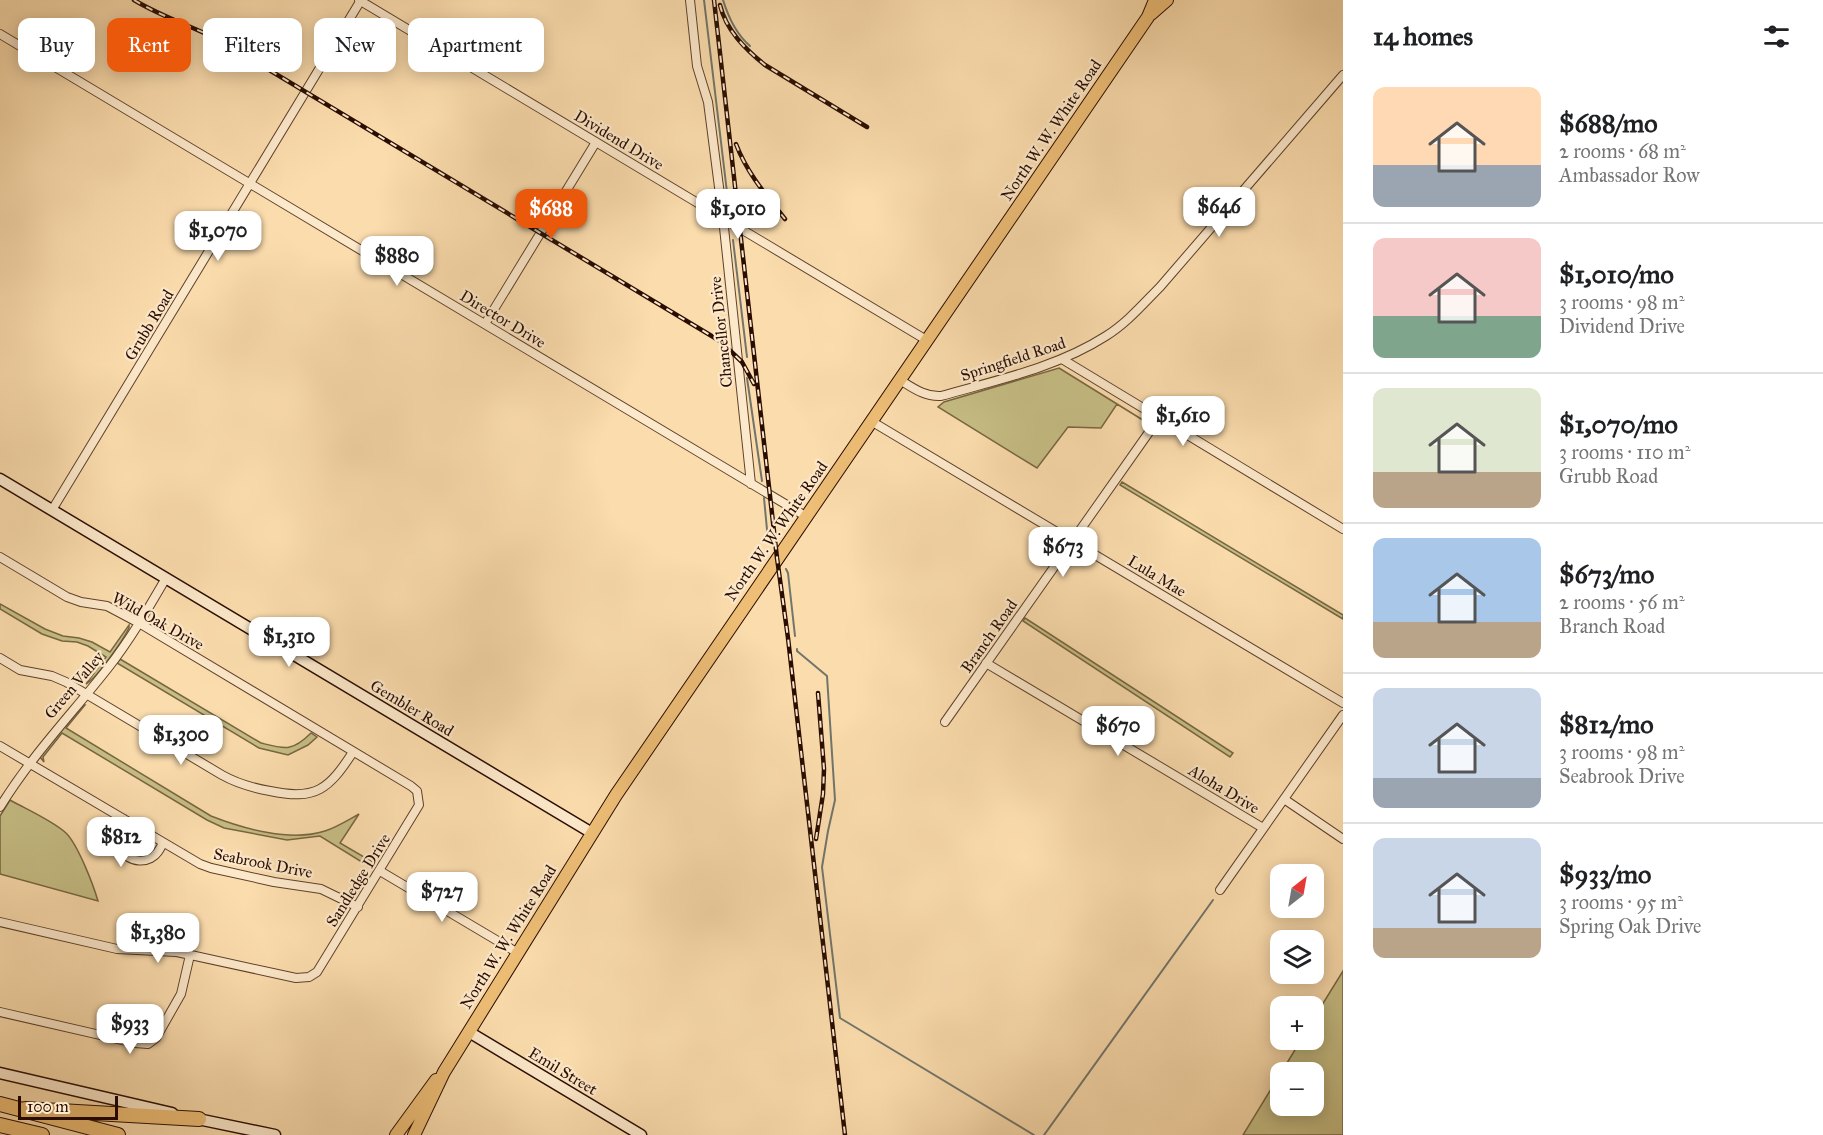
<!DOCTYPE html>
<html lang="en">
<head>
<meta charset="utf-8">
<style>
	:root { --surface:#fff; --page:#f2f2f2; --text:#202124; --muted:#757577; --line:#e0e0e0; --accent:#ea580c }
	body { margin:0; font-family:"IM FELL Great Primer",serif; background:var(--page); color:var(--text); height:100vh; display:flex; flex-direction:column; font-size:22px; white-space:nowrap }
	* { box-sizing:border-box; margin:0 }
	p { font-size:20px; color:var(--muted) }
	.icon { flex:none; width:33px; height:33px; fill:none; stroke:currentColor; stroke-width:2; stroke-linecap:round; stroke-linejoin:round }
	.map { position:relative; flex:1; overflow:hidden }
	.side { display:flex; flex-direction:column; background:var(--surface); width:480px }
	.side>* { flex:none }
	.guide { position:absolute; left:18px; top:18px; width:570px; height:54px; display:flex; gap:12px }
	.needle { width:39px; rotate:31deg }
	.buttons { position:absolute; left:1270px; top:864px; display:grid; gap:12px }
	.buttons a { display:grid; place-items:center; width:54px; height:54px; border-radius:12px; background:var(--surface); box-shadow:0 3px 15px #0003; font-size:30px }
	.scale { position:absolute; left:18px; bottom:15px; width:100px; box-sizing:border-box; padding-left:6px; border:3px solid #2a0d00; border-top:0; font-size:16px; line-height:21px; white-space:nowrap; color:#2a0d00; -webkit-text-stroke:4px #fce8ca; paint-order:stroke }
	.price { position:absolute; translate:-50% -51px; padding:0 14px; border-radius:12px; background:#fff; color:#222; font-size:20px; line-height:39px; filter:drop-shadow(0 2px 3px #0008) }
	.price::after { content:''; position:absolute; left:50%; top:36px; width:18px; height:14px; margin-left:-9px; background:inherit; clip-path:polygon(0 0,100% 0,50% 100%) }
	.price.active { background:var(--accent); color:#fff }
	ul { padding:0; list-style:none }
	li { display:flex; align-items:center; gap:18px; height:150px; padding:0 30px }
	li+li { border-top:2px solid var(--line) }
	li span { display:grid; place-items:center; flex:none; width:168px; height:120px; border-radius:12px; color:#555 }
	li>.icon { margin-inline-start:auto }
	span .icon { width:72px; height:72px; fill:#fffc; stroke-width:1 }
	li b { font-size:26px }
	h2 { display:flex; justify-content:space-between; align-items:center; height:72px; padding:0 30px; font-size:26px }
	.tag { padding:0 21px; border-radius:12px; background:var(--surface); box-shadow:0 3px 15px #0003; font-size:21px; line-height:54px }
	.tag.active { background:var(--accent); color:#fff }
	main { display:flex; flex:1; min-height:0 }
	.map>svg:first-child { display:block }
	.green { fill:#c6be85; stroke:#786642; stroke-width:1.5; fill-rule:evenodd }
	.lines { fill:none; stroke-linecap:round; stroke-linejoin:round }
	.stream { stroke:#71756b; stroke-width:2 }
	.street-casing { stroke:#5e412b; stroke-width:10 }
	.secondary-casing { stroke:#2a0d00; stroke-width:13 }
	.primary-casing { stroke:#2a0d00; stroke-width:14 }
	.highway-casing { stroke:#2a0d00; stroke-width:16 }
	.street { stroke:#fce8ca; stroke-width:8 }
	.secondary { stroke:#fce8ca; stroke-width:10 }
	.primary { stroke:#eebe76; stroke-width:12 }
	.highway { stroke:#eebe76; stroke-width:14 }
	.rail-casing { stroke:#2a0d00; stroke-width:4.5 }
	.rail { stroke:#fce8ca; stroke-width:2; stroke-dasharray:7; stroke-linecap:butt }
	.labels { text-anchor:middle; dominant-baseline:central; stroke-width:4.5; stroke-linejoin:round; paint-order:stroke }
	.street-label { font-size:16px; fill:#2a0d00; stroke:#fce8ca }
</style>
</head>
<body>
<main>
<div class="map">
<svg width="1343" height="1135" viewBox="0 0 1343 1135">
	<rect width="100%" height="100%" fill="#fbdcad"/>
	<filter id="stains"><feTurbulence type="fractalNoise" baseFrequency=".00333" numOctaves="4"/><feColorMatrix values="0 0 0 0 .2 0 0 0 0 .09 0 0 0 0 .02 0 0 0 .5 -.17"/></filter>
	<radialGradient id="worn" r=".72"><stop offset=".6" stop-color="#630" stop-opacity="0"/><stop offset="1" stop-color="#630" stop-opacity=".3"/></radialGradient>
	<path class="green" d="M1059,368l87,54 -29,-18 -16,24 -33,-1 -31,41 -99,-61 6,-5z
		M1122,482l221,133v4l-223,-134z
		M0,604l45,25 18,7 16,2 13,4 18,10 19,-27v3c-6,12 -33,51 -43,56l20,-27 -18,-11 -11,-4 -15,-1 -20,-7 -42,-25z
		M1025,618l208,135 -3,4 -207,-136z
		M120,659l141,84c24,6 31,9 50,-10l6,4 -9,8 -20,10 -29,-7 -142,-85z
		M83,705h2l-19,23 145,88c33,13 80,26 114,15 12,-4 23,-11 34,-17l-19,29 36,21 -3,5 -53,-33 -33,4 -63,-12 -17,-8 -145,-87 -19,24 1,5 -4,-5 2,-6z
		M10,800c16,9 43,21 56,33 12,12 27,51 32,68l-98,-27v-58z
		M130,828l20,12 3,4 -3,7c-16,8 -38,-5 -25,-22z
		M1343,971v164h-100l58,-95h13v-22zM1281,1072h33v34h-33z"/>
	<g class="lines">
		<path class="stream" d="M704,0l25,209
			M723,0c5,16 14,35 27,46
			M733,240l14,117
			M747,378l15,103
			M764,498l4,42
			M786,569l2,4 7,63
			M797,649v2l30,25 8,124 -7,31 -6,36 18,151 194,117
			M1044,1135l169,-235"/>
		<g class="street-casing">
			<path id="street" d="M359,0l569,341
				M690,0l7,66 11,36 15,116 28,266
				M0,34l807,483
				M485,324l111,-182
				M1062,359l281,170
				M900,380c13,8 25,17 41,16 56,-16 115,-28 165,-60 21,-13 37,-32 54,-49l183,-212
				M871,421l472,282
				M52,510l309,-510
				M0,557l67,40 14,5 26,4 32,17 272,163 6,5 2,14 -102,167 -8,5 -13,1 -119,-26 -60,-3 -117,-27
				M0,658l20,12 32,6 14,6 156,93c16,9 31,13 48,16 46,10 59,-2 83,-39
				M986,663l277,165
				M945,722l214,-304
				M0,746l200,118 11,4 63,14 47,7 37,18
				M1284,799l59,40
				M0,807c32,-52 71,-92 108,-139 22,-28 40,-59 58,-90
				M124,819c-3,6 -7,12 -7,18 -1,17 19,29 34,21 6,-3 9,-9 12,-15
				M380,871l138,82
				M1220,890l123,-175
				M0,1012l135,31 13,1 8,-6 25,-44 9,-39"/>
		</g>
		<g class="secondary-casing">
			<path id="secondary" d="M0,479l592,354
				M469,1032l172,103
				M0,1073l172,40
				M193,1118l82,17"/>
		</g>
		<g class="primary-casing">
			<path id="primary" d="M1151,14l16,-14
				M396,1135l40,-55
				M414,1135l30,-63 172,-277 532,-778 7,-17"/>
		</g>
		<g class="highway-casing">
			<path id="highway" d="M0,1104l118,31
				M25,1109l174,10
				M0,1125l42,10"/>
		</g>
		<use href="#street" class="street"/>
		<use href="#secondary" class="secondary"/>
		<use href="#primary" class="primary"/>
		<use href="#highway" class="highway"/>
		<g class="rail-casing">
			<path id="rail" d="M134,0c28,17 58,26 87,41l499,300 22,21 12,22
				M714,0l63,558 11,80 57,497
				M720,5c6,25 25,44 45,60l102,62
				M736,144c11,29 30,51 49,75
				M816,839l7,-45 1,-25 -6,-76"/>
		</g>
		<use href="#rail" class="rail"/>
	</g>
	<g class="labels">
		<g class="street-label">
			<text transform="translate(1051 130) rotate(-56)">North W. W. White Road</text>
			<text transform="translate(619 140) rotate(31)">Dividend Drive</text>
			<text transform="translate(503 319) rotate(31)">Director Drive</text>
			<text transform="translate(149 325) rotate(-59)">Grubb Road</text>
			<text transform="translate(721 332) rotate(-96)">Chancellor Drive</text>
			<text transform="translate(1013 359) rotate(-18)">Springfield Road</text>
			<text transform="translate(776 531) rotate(-55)">North W. W. White Road</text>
			<text transform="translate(1157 576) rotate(31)">Lula Mae</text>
			<text transform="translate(158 621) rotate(29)">Wild Oak Drive</text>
			<text transform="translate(989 636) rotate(-55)">Branch Road</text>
			<text transform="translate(74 685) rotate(-50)">Green Valley</text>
			<text transform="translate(412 708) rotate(31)">Gembler Road</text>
			<text transform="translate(1224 789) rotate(31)">Aloha Drive</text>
			<text transform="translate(263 863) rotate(11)">Seabrook Drive</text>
			<text transform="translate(358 880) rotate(-58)">Sandledge Drive</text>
			<text transform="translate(508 937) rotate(-58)">North W. W. White Road</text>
			<text transform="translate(563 1071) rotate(31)">Emil Street</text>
		</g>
	</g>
	<rect width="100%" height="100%" filter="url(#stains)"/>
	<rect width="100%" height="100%" fill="url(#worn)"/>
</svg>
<div class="buttons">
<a><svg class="needle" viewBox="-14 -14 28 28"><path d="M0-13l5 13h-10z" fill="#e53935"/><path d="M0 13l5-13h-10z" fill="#757577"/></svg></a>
<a><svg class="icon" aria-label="layers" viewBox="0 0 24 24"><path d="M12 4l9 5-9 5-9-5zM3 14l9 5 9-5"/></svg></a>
<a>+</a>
<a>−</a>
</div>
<div class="scale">100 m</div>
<b class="price" style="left:1219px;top:238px">$646</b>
<b class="price active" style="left:551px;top:240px">$688</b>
<b class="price" style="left:738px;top:240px">$1,010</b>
<b class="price" style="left:218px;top:262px">$1,070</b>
<b class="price" style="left:397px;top:287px">$880</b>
<b class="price" style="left:1183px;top:447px">$1,610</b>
<b class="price" style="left:1063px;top:578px">$673</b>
<b class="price" style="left:289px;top:668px">$1,310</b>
<b class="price" style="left:1118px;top:757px">$670</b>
<b class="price" style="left:181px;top:766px">$1,300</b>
<b class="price" style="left:121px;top:868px">$812</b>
<b class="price" style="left:442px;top:923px">$727</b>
<b class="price" style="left:158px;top:964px">$1,380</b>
<b class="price" style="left:130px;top:1055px">$933</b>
<div class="guide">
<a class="tag">Buy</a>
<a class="tag active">Rent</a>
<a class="tag">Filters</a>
<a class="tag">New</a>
<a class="tag">Apartment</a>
</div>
</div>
<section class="side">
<h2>14 homes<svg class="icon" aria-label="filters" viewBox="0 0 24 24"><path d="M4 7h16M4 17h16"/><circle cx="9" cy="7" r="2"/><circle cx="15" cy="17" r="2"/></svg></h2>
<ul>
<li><span style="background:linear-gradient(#ffd9b3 65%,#9aa5b1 0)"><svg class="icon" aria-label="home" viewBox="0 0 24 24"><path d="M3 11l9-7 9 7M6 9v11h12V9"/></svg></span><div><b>$688/mo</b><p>2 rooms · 68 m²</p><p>Ambassador Row</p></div></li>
<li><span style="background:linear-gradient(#f6c9c9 65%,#7fa58c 0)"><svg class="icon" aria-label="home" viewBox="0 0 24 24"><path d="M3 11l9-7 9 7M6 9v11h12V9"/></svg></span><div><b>$1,010/mo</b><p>3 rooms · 98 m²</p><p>Dividend Drive</p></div></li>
<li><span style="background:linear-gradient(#dfe7d0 70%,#b9a48a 0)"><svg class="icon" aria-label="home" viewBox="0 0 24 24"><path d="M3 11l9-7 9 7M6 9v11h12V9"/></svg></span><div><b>$1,070/mo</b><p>3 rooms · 110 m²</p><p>Grubb Road</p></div></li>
<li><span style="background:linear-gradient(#a9c7e8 70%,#b9a48a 0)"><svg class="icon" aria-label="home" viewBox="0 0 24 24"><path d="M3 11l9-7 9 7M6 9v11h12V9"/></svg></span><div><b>$673/mo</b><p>2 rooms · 56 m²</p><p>Branch Road</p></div></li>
<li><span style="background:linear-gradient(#c9d6e8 75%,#9aa5b1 0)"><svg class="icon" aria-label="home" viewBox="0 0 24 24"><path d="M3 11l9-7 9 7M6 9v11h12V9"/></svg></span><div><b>$812/mo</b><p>3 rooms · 98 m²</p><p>Seabrook Drive</p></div></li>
<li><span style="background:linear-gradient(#c9d6e8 75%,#b9a48a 0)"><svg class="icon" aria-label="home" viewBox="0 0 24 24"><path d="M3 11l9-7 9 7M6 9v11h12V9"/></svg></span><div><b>$933/mo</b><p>3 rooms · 95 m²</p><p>Spring Oak Drive</p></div></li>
</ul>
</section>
</main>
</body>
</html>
